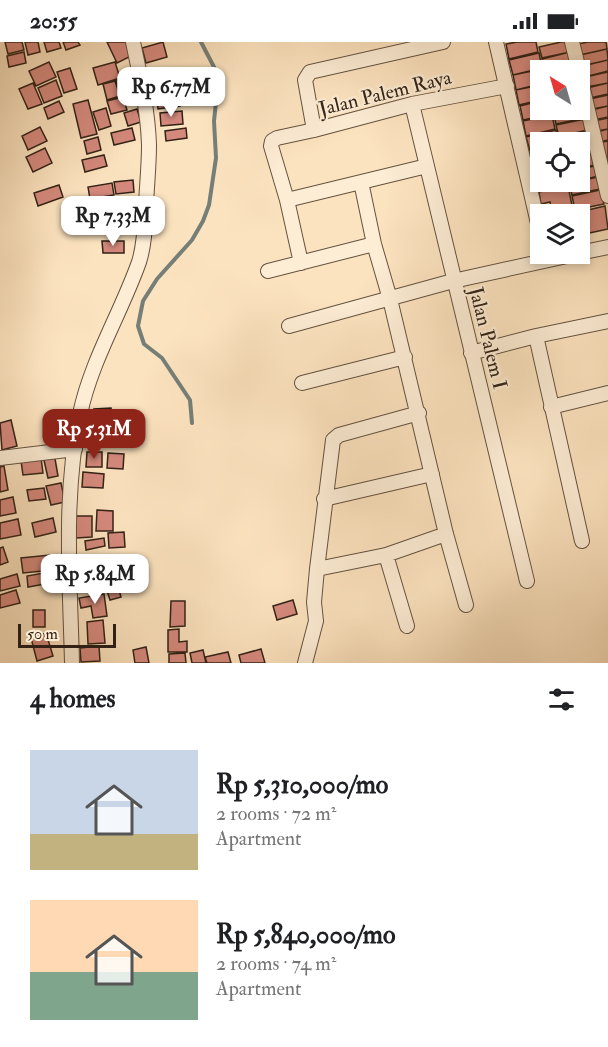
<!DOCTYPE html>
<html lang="en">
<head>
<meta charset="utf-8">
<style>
	:root { --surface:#fff; --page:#f6f6f6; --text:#202124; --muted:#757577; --accent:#8f2418 }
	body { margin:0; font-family:"IM FELL Double Pica",serif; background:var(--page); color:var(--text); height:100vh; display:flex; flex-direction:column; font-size:22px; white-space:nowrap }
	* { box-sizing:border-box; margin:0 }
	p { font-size:20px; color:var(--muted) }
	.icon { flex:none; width:33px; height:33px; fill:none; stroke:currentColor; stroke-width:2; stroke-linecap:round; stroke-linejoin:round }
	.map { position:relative; height:621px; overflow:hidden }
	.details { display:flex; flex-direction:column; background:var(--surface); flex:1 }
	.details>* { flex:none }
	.needle { width:39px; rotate:323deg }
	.buttons { position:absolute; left:530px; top:18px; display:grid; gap:12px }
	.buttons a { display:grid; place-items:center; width:60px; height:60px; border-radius:0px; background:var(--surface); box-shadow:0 3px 9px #0003; font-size:30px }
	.scale { position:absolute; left:18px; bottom:15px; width:98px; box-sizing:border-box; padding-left:6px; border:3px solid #322216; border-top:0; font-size:16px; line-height:21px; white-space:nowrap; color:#322216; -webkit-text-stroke:4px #fdedd5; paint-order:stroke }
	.price { position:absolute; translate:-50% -51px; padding:0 14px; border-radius:12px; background:#fff; color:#222; font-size:20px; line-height:39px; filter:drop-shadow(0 2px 3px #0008) }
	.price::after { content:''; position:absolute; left:50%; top:36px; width:18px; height:14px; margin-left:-9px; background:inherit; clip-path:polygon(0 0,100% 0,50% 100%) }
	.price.current { background:var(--accent); color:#fff }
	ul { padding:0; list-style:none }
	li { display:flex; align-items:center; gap:18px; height:150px; padding:0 30px }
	li span { display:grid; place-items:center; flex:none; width:168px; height:120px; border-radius:0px; color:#555 }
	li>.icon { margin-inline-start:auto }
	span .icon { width:72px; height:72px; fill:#fffc; stroke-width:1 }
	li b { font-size:26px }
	h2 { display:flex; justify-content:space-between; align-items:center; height:72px; padding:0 30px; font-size:26px }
	.status { display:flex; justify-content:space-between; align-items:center; height:42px; padding:0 30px; background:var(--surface); direction:ltr }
	.status svg { height:16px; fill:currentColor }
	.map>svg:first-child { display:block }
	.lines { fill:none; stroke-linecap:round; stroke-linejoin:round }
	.stream { stroke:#757f78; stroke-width:4 }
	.building { fill:#d5897d; stroke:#322216; stroke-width:1.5 }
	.minor-casing { stroke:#645240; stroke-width:16 }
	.minor { stroke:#fdedd5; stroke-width:14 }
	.labels { text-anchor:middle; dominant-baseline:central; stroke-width:4.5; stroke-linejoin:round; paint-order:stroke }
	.street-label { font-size:20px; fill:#322216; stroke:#fdedd5 }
</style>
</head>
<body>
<div class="status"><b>20:55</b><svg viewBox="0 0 49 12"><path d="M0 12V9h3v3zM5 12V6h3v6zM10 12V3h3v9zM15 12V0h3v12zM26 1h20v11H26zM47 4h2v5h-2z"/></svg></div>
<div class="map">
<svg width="608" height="621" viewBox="0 0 608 621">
	<rect width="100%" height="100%" fill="#fce3bf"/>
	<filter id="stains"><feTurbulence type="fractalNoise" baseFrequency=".00333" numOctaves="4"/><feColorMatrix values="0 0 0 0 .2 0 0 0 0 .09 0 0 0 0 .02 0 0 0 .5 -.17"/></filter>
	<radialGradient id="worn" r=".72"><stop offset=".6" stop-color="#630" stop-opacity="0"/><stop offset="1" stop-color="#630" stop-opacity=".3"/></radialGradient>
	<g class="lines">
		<path class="stream" d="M192,381l-2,-23 -28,-42 -18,-14 -6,-18 5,-25 14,-22 35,-39 11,-19 6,-16 7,-47 -2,-37 3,-28 -3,-26 -13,-25"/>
	</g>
	<path class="building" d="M5,0h17l2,8 -16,4z
		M25,0h13l2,10 -12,3z
		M44,0h15l2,6 -14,4z
		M63,0h15l2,3 -14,5z
		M107,0h20l6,13 -16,8z
		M163,0l4,15 -21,6 -4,-15z
		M517,0h19l2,10 -29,7 -3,-15z
		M561,0h7l2,10 -28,6 -3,-11z
		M588,0h18l1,7 -27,6 -2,-11z
		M607,7l1,11 -26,6 -2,-11z
		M24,10l2,11 -17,4 -2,-11z
		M570,10l2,9 -28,6 -2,-8z
		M539,11l3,15 -29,7 -4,-15z
		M608,18v11l-23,6 -3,-11z
		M49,20l7,15 -20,9 -7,-15z
		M115,20l5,16 -22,7 -5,-17z
		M572,20l2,8h-30v-2z
		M70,26l7,21 -13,4 -7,-21z
		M542,27v1h-2v14l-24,6 -3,-15z
		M608,30v11l-21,4 -2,-10z
		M128,35l5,16 -12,4 -5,-17z
		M56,38l6,16 -18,7 -6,-15z
		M115,39l5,15 -13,4 -4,-16z
		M33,41l9,21 -14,5 -9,-20z
		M608,41v11l-18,4 -3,-10z
		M540,43v15l-21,5 -3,-15z
		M178,50l2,14 -22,3 -1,-14z
		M608,53v11l-16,3 -2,-10z
		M123,55l4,13 -16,4 -4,-13z
		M88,58l9,34 -16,4 -8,-34z
		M59,59l5,11 -16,7 -4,-11z
		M540,59v9h11l1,4 -29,6 -3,-14z
		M608,64v11l-14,3 -2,-10z
		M106,66l5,18 -12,4 -6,-18z
		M583,66l2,10 -29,6 -2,-9z
		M137,67l4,13 -13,4 -4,-13z
		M182,69l1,13 -22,2 -1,-13z
		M552,73l3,14 -29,7 -3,-15z
		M608,76v11l-11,2 -3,-10z
		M585,77l2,11 -28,7 -3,-12z
		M40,85l7,14 -19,9 -6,-14z
		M132,86l3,12 -21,5 -3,-12z
		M186,86l1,10 -21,3 -1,-10z
		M608,87v11l-9,2 -2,-10z
		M556,88l2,12h-18v7l-10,2 -4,-14z
		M588,89l2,11 -11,2 -19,-2 -1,-5z
		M98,95l3,13 -14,4 -3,-13z
		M608,99v22l-4,1 -5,-21z
		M590,100l3,12 -14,3v-12z
		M45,106l7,15 -19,9 -7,-15z
		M540,107v14l-7,2 -3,-13z
		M593,112l2,11 -16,3v-10z
		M104,113l3,11 -22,6 -3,-12z
		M540,122v15l-4,1 -3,-15z
		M595,124l3,10 -19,5v-12z
		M598,135l2,12 -28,6 -3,-12z
		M540,137v3h27l1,3 -30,6 -2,-11z
		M133,138l1,12 -18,2 -2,-12z
		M112,141l2,12 -24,4 -2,-12z
		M59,143l4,12 -25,9 -4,-13z
		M568,144l5,24 -15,4 -2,-7 -5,1 -1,-6 -9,2 -2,-12z
		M600,148l4,14 -29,6 -3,-14z
		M605,164l3,23 -28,6 -1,-21 -4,-1z
		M102,199h22v12h-21z
		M111,366l2,23 -18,1 -1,-23z
		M11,378l6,26 -15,4 -2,-27z
		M90,393h18v11l-18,1z
		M87,410h15v15h-16z
		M54,411l4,23 -10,2 -5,-22z
		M108,411l16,1 -1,15 -16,-1z
		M41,416l2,15 -20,2 -2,-14z
		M4,424l4,24 -8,2v-25z
		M83,430l21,2 -1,14 -21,-1z
		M61,441l4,19 -14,3 -5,-19z
		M44,446l2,11 -17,2 -2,-11z
		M13,455l3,16 -16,3v-16z
		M97,468l16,1v20h-17z
		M76,474h16v21l-16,1z
		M53,476l3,14 -21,5 -3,-14z
		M18,477l3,16 -21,4v-16z
		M124,490l1,15 -16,1 -1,-15z
		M104,496l1,8 -19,4 -1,-9z
		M3,505l5,15 -8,3v-17z
		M50,513l2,15 -29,3 -2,-15z
		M92,513l3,11 -15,4 -2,-11z
		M98,527l3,12 -19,6 -3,-12z
		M113,527l8,28 -11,3 -9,-28z
		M49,530l2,11 -23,4 -1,-11z
		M17,532l3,12 -20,5v-12z
		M16,548l4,13 -20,5v-13z
		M104,552l3,22 -14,2 -2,-12 -10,2 -2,-10z
		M293,558l4,14 -20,6 -4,-14z
		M171,559h14v25l-15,1z
		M33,568h12v17h-12z
		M103,578l2,23 -17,1 -1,-22z
		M179,587v13l8,-1v11h-19v-22z
		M46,591l7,23 -16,5 -6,-23z
		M99,604l1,15 -19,1 -1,-14z
		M146,605l3,16h-14l-2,-13z
		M261,607l4,14h-24l-2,-8z
		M203,608l3,13h-14l-2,-10z
		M228,610l3,11h-24l-2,-6z
		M185,611l1,10h-17v-9z"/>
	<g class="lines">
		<g class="minor-casing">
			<path id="minor" d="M496,0l44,190
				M572,0l7,28
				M579,30l29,124
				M412,62l115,477
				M314,88l-9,-50 5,-8 133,-30
				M361,140l13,62 16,55 56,235 20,71
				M287,158l140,-34
				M579,211l29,-6
				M301,221l-14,-63 -16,-54 1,-5 5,-3 37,-8 98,-26 95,-18
				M268,229l106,-27
				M289,284l164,-45 123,-27
				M536,294l46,205
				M471,311l65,-17 72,-15
				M302,341l103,-26
				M551,365l57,-14
				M0,416l75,-9
				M324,457l108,-25
				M386,513l21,71
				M317,527l69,-14 60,-21
				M72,621c-2,-83 -9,-167 8,-249 11,-53 41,-101 59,-152 6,-19 6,-39 7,-58 1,-20 3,-39 3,-59 -1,-34 -9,-70 -16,-103
				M305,621l11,-42 -2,-19 3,-33 16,-129 6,-5 80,-22"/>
		</g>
		<use href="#minor" class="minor"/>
	</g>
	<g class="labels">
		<g class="street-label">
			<text transform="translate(385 51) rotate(-14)">Jalan Palem Raya</text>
			<text transform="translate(488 296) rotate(76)">Jalan Palem I</text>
		</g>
	</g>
	<rect width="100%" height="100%" filter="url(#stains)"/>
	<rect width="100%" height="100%" fill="url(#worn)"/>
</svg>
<div class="buttons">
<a><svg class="needle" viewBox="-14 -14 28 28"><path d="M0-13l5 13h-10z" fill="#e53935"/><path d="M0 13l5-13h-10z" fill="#757577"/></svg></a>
<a><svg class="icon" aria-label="locate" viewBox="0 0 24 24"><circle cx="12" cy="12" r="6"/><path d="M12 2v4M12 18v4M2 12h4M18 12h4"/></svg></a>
<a><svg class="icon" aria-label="layers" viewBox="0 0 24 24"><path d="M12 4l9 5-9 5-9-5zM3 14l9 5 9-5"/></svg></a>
</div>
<div class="scale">50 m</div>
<b class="price" style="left:171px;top:76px">Rp 6.77M</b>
<b class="price" style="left:113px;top:205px">Rp 7.33M</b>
<b class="price current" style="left:94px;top:418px">Rp 5.31M</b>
<b class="price" style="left:95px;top:563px">Rp 5.84M</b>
</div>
<section class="details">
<h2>4 homes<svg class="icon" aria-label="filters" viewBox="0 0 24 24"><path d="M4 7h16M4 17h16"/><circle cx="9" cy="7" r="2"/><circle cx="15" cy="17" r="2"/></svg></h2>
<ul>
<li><span style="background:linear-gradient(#c9d6e8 70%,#c2b280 0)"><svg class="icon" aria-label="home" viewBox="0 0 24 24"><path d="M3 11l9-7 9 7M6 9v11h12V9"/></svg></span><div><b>Rp 5,310,000/mo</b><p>2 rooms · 72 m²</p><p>Apartment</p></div></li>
<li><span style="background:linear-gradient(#ffd9b3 60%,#7fa58c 0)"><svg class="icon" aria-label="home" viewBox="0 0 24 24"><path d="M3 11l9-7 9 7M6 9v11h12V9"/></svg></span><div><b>Rp 5,840,000/mo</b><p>2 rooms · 74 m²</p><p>Apartment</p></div></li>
</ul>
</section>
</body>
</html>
